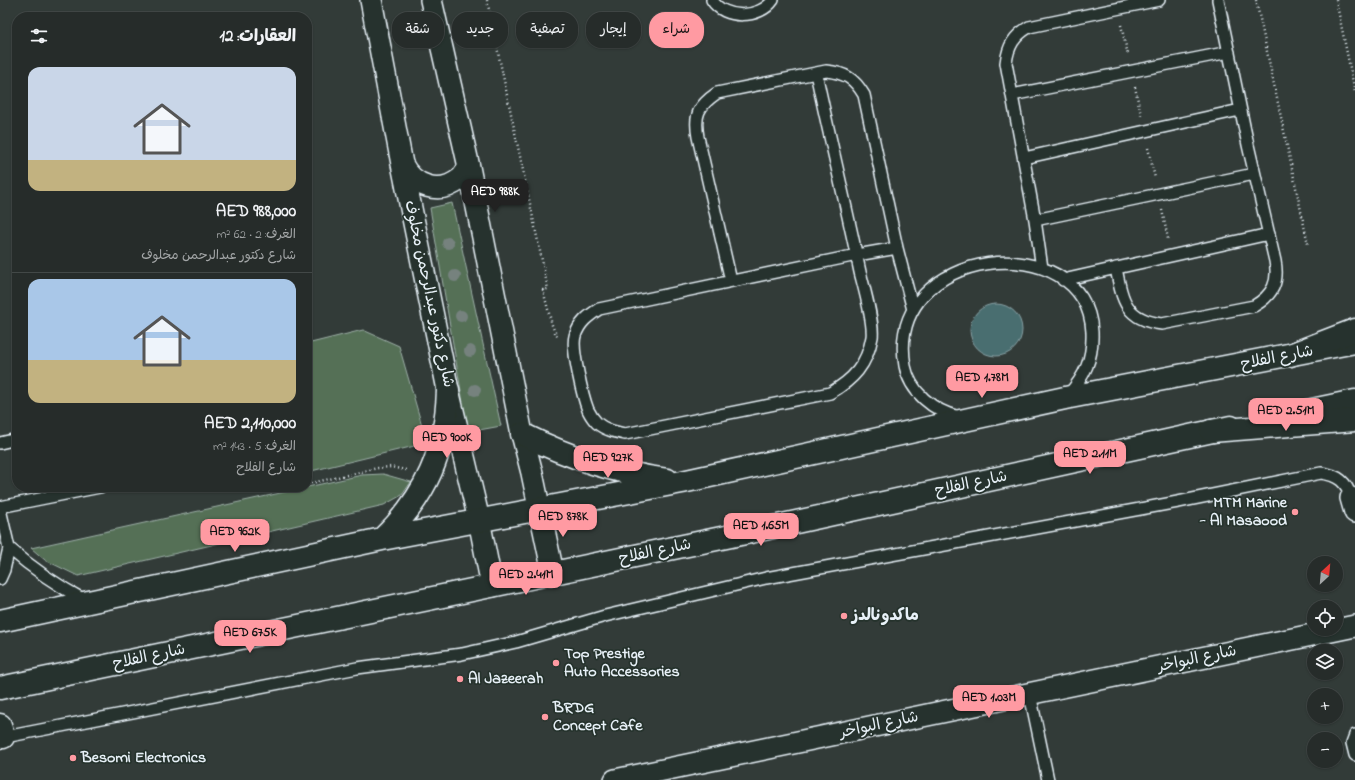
<!DOCTYPE html>
<html lang="ar">
<head>
<meta charset="utf-8">
<style>
	:root { --surface:#262c2a; --page:#323836; --text:#f1f3f6; --muted:#a4a7a8; --line:#424847; --accent:#ff9aa2 }
	body { margin:0; font-family:"Indie Flower","Playpen Sans Arabic",sans-serif; background:var(--page); color:var(--text); direction:rtl; height:100vh; display:flex; flex-direction:column; font-size:15px; white-space:nowrap }
	* { box-sizing:border-box; margin:0 }
	p { font-size:13px; color:var(--muted) }
	.icon { flex:none; width:22px; height:22px; fill:none; stroke:currentColor; stroke-width:2; stroke-linecap:round; stroke-linejoin:round }
	.map { position:relative; flex:1; overflow:hidden; direction:ltr }
	.side { position:absolute; left:12px; top:12px; width:300px; height:480px; display:flex; flex-direction:column; background:var(--surface); border-radius:16px; box-shadow:0 1px 3px #0004,0 0 0 1px var(--line); direction:rtl }
	.side>* { flex:none }
	.banner { position:absolute; left:324px; top:12px; width:380px; height:36px; direction:rtl; display:flex; gap:8px }
	.needle { width:26px; rotate:26deg }
	.fabs { position:absolute; left:1307px; top:556px; display:grid; gap:8px }
	.fabs a { display:grid; place-items:center; width:36px; height:36px; border-radius:50%; background:var(--surface); box-shadow:0 1px 3px #0004,0 0 0 1px var(--line); font-size:20px }
	.price { position:absolute; translate:-50% -34px; padding:0 9px; border-radius:8px; background:var(--accent); color:#111; font-size:13px; line-height:26px; filter:drop-shadow(0 1px 2px #0008) }
	.price::after { content:''; position:absolute; left:50%; top:24px; width:12px; height:9px; margin-left:-6px; background:inherit; clip-path:polygon(0 0,100% 0,50% 100%) }
	.price.on { background:#222; color:#fff }
	ul { padding:0; list-style:none }
	li { display:grid; align-content:center; gap:8px; height:212px; padding:0 16px }
	li+li { border-top:1px solid var(--line) }
	li span { display:grid; place-items:center; height:124px; border-radius:12px; color:#555 }
	li>.icon { margin-inline-start:auto }
	span .icon { width:72px; height:72px; fill:#fffc; stroke-width:1 }
	li b { font-size:17px }
	h2 { display:flex; justify-content:space-between; align-items:center; height:48px; padding:0 16px; font-size:17px }
	.pill { padding:0 14px; border-radius:16px; background:var(--surface); box-shadow:0 1px 3px #0004,0 0 0 1px var(--line); font-size:14px; line-height:36px }
	.pill.on { background:var(--accent); color:#111 }
	.map>svg:first-child { display:block }
	.green { fill:#547057; stroke:#9eb0a8 }
	.water { fill:#4a6e70; stroke:#89a2a6 }
	.lines { fill:none; stroke-linecap:round; stroke-linejoin:round }
	.service-casing { stroke:#e8f1f8; stroke-width:14 }
	.minor-casing { stroke:#e8f1f8; stroke-width:24 }
	.secondary-casing { stroke:#e8f1f8; stroke-width:25 }
	.primary-casing { stroke:#e8f1f8; stroke-width:25 }
	.path { stroke:#e8f1f8; stroke-width:2.5; stroke-dasharray:1 3; stroke-linecap:butt }
	.service { stroke:#26332d; stroke-width:11 }
	.minor { stroke:#26332d; stroke-width:21 }
	.secondary { stroke:#26332d; stroke-width:22 }
	.primary { stroke:#26332d; stroke-width:22 }
	.tree { fill:#76827e }
	.poi-dot { fill:#ff9aa2; stroke:#26332d; stroke-width:1.5 }
	.labels { text-anchor:middle; dominant-baseline:central; stroke-width:3.5; stroke-linejoin:round; paint-order:stroke }
	.street-label { font-size:16px; fill:#e8f1f8; stroke:#26332d }
	.poi-label { font-size:16px; font-weight:bold; fill:#e8f1f8; stroke:#26332d; text-anchor:start }
</style>
</head>
<body>
<div class="map">
<svg width="1355" height="780" viewBox="0 0 1355 780">
	<rect width="100%" height="100%" fill="#323b38"/>
	<filter id="ink" filterUnits="userSpaceOnUse"><feTurbulence type="fractalNoise" baseFrequency=".025" numOctaves="2"/><feDisplacementMap in="SourceGraphic" scale="8" xChannelSelector="R" yChannelSelector="G"/><feConvolveMatrix kernelMatrix="1 2 1 2 8 2 1 2 1" color-interpolation-filters="sRGB"/></filter>
	<g filter="url(#ink)">
		<path class="green" d="M452,203l49,223 -33,6 -38,-224z
			M363,330l36,16 28,97 -120,29v-128z
			M383,474l28,8 -9,13 -18,10 -306,71 -33,-16 -14,-12 331,-73z"/>
		<path class="water" d="M970 330a26 26 0 1 1 52 0a26 26 0 1 1-52 0Z"/>
		<g class="lines">
			<g class="service-casing">
				<path id="service" d="M712,0c12,20 48,19 61,0
					M816,73c14,66 30,132 44,199 4,16 14,50 12,65 -5,28 -19,43 -42,56l-205,41c-10,-2 -20,-4 -28,-11 -3,-3 -7,-9 -9,-13 -5,-13 -17,-61 -13,-74 4,-13 13,-20 24,-27l258,-54 40,-7
					M1012,95l217,-43
					M1024,158l216,-48
					M1035,220l219,-46
					M1042,268l-7,-48 -29,-157c2,-17 8,-27 23,-36l130,-27
					M1116,268c6,31 9,52 46,56l92,-18c19,-11 25,-24 21,-45l-27,-116 -30,-145
					M1063,280l206,-46
					M731,281l-33,-144c-4,-22 0,-31 19,-44l109,-22c19,2 28,7 38,24l33,153 16,62
					M959,417c-26,-6 -49,-25 -54,-51 -22,-121 182,-141 187,-34 1,27 -7,44 -24,63
					M0,443l17,-4
					M0,507l100,-20
					M0,509l9,39 -5,22 -4,9
					M9,548c24,21 49,38 77,53
					M1030,694l18,86
					M1355,735l-3,8 3,12
					M0,738l357,-70 105,-14 54,-12 89,-26 161,-38 412,-76 143,-29c17,2 26,9 30,25"/>
			</g>
			<g class="minor-casing">
				<path id="minor" d="M371,0l31,164 46,226 31,130 13,66
					M431,0l38,167 53,267 10,39 21,100
					M402,164c11,22 37,32 58,15 4,-3 6,-8 9,-12
					M1351,498l4,14
					M615,780l740,-154"/>
			</g>
			<g class="secondary-casing">
				<path id="secondary" d="M1264,420l91,-19
					M522,434c46,23 94,39 145,46
					M382,539c44,-42 64,-88 66,-149
					M0,621l382,-82 300,-57 383,-84 290,-56
					M0,688l755,-157 476,-104
					M0,725l3,12"/>
			</g>
			<g class="primary-casing">
				<path id="primary" d="M1290,355l65,-25
					M1211,431l144,-11"/>
			</g>
			<path class="path" d="M487,0l61,289 -5,1 9,35 5,12
				M1256,0l52,244
				M1336,0l19,92
				M1121,25l7,30
				M1135,87l6,28
				M1148,148l7,30
				M1162,210l6,29
				M307,484l71,-16 13,-1 15,3"/>
			<use href="#service" class="service"/>
			<use href="#minor" class="minor"/>
			<use href="#secondary" class="secondary"/>
			<use href="#primary" class="primary"/>
		</g>
		<g class="tree">
			<circle cx="448" cy="243" r="6"/>
			<circle cx="455" cy="276" r="6"/>
			<circle cx="461" cy="316" r="6"/>
			<circle cx="470" cy="351" r="6"/>
			<circle cx="475" cy="390" r="6"/>
		</g>
	</g>
	<g class="poi-dot">
		<circle cx="1295" cy="512" r="4"/>
		<circle cx="844" cy="616" r="4"/>
		<circle cx="556" cy="663" r="4"/>
		<circle cx="460" cy="679" r="4"/>
		<circle cx="545" cy="717" r="4"/>
		<circle cx="73" cy="758" r="4"/>
	</g>
	<g class="labels">
		<g class="street-label">
			<text transform="translate(429 294) rotate(78)">شارع دكتور عبدالرحمن مخلوف</text>
			<text transform="translate(1277 358) rotate(-11)">شارع الفلاح</text>
			<text transform="translate(971 484) rotate(-12)">شارع الفلاح</text>
			<text transform="translate(655 552) rotate(-12)">شارع الفلاح</text>
			<text transform="translate(149 657) rotate(-12)">شارع الفلاح</text>
			<text transform="translate(1197 659) rotate(-12)">شارع البواخر</text>
			<text transform="translate(879 725) rotate(-12)">شارع البواخر</text>
		</g>
		<g class="poi-label">
			<text x="1287" y="503" text-anchor="end">MTM Marine<tspan x="1287" dy="18">- Al Masaood</tspan></text>
			<text x="852" y="616">ماكدونالدز</text>
			<text x="564" y="654">Top Prestige<tspan x="564" dy="18">Auto Accessories</tspan></text>
			<text x="468" y="679">Al Jazeerah</text>
			<text x="553" y="708">BRDG<tspan x="553" dy="18">Concept Cafe</tspan></text>
			<text x="81" y="758">Besomi Electronics</text>
		</g>
	</g>
</svg>
<div class="fabs">
<a><svg class="needle" viewBox="-14 -14 28 28"><path d="M0-13l5 13h-10z" fill="#e53935"/><path d="M0 13l5-13h-10z" fill="#a4a7a8"/></svg></a>
<a><svg class="icon" aria-label="locate" viewBox="0 0 24 24"><circle cx="12" cy="12" r="6"/><path d="M12 2v4M12 18v4M2 12h4M18 12h4"/></svg></a>
<a><svg class="icon" aria-label="layers" viewBox="0 0 24 24"><path d="M12 4l9 5-9 5-9-5zM3 14l9 5 9-5"/></svg></a>
<a>+</a>
<a>−</a>
</div>
<b class="price on" style="left:495px;top:213px">AED 988K</b>
<b class="price" style="left:982px;top:399px">AED 1.78M</b>
<b class="price" style="left:1286px;top:432px">AED 2.51M</b>
<b class="price" style="left:447px;top:459px">AED 900K</b>
<b class="price" style="left:1090px;top:475px">AED 2.11M</b>
<b class="price" style="left:608px;top:479px">AED 927K</b>
<b class="price" style="left:563px;top:538px">AED 878K</b>
<b class="price" style="left:761px;top:547px">AED 1.65M</b>
<b class="price" style="left:235px;top:553px">AED 962K</b>
<b class="price" style="left:526px;top:596px">AED 2.41M</b>
<b class="price" style="left:250px;top:654px">AED 675K</b>
<b class="price" style="left:989px;top:719px">AED 1.03M</b>
<div class="banner">
<a class="pill on">شراء</a>
<a class="pill">إيجار</a>
<a class="pill">تصفية</a>
<a class="pill">جديد</a>
<a class="pill">شقة</a>
</div>
<section class="side">
<h2>العقارات: 12<svg class="icon" aria-label="filters" viewBox="0 0 24 24"><path d="M4 7h16M4 17h16"/><circle cx="9" cy="7" r="2"/><circle cx="15" cy="17" r="2"/></svg></h2>
<ul>
<li><span style="background:linear-gradient(#c9d6e8 75%,#c2b280 0)"><svg class="icon" aria-label="home" viewBox="0 0 24 24"><path d="M3 11l9-7 9 7M6 9v11h12V9"/></svg></span><div><b>AED 988,000</b><p>الغرف: 2 · 62 m²</p><p>شارع دكتور عبدالرحمن مخلوف</p></div></li>
<li><span style="background:linear-gradient(#a9c7e8 65%,#c2b280 0)"><svg class="icon" aria-label="home" viewBox="0 0 24 24"><path d="M3 11l9-7 9 7M6 9v11h12V9"/></svg></span><div><b>AED 2,110,000</b><p>الغرف: 5 · 143 m²</p><p>شارع الفلاح</p></div></li>
</ul>
</section>
</div>
</body>
</html>
